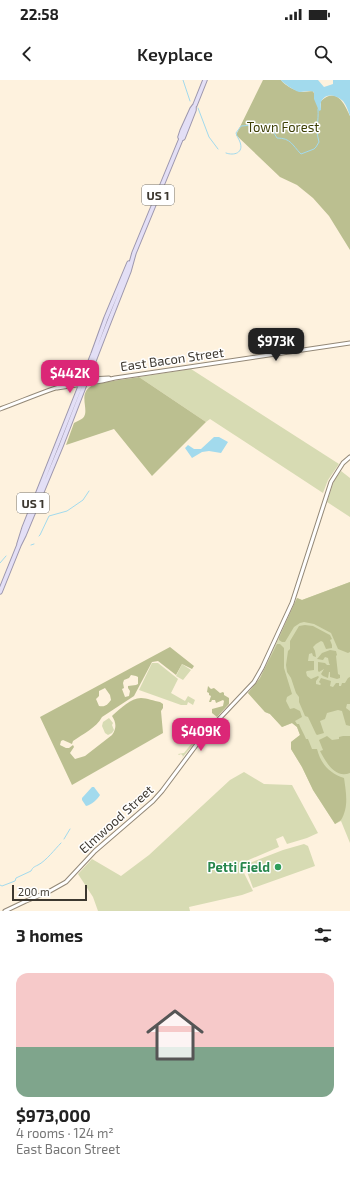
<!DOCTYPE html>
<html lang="en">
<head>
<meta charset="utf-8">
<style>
	:root { --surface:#fff; --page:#f2f2f2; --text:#222; --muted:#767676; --line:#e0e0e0; --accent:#db2777 }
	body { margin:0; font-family:"Exo 2",sans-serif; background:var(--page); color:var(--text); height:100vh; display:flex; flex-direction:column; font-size:15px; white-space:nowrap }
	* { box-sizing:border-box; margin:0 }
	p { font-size:13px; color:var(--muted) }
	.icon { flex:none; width:22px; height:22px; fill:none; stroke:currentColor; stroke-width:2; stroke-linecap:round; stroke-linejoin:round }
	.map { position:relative; height:831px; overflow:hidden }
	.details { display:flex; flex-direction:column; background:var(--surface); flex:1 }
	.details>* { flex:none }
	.scale { position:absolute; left:12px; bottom:10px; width:75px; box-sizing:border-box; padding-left:4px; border:2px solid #3d3830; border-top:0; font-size:11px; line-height:14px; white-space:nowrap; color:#3d3830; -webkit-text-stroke:3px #fff; paint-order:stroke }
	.price { position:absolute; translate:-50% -34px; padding:0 9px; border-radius:8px; background:var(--accent); color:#fff; font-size:13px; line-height:26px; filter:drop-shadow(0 1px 2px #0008) }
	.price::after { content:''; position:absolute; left:50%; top:24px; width:12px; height:9px; margin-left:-6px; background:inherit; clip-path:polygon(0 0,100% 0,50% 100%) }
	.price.selected { background:#222; color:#fff }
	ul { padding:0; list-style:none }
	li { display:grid; align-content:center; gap:8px; height:212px; padding:0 16px }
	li+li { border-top:1px solid var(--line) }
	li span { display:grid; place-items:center; height:124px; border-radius:12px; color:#555 }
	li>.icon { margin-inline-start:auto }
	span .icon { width:72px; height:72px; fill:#fffc; stroke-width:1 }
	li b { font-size:17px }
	h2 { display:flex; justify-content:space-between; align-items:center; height:48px; padding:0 16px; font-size:17px }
	.status { display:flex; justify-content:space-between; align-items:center; height:28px; padding:0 20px; background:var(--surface); direction:ltr }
	.status svg { height:11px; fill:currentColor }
	header { display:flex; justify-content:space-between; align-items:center; height:52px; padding:0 16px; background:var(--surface); font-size:18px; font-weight:600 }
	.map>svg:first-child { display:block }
	.green { fill:#d7dbb3 }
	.forest { fill:#bbbf90; fill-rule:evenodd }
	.water { fill:#a2daed }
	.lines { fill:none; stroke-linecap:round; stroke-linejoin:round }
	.stream { stroke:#a2daed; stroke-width:1 }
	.secondary-casing { stroke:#938877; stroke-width:5 }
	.primary-casing { stroke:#9d97ad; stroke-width:5.5 }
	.secondary { stroke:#fff; stroke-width:3 }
	.primary { stroke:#e3dff6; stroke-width:3.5 }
	.leisure-dot { fill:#2e9e5b; stroke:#fff; stroke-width:1.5 }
	.labels { text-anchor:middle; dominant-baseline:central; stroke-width:3; stroke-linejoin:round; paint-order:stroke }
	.shield { fill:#fff; stroke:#77746e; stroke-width:1 }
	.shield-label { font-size:12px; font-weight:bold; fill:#3d3830 }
	.park-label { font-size:13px; fill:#3c3e04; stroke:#fff }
	.street-label { font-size:13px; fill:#3d3830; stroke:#fff }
	.leisure-label { font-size:13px; font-weight:bold; fill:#27864d; stroke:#fff; text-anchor:end }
</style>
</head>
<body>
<div class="status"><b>22:58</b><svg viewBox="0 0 49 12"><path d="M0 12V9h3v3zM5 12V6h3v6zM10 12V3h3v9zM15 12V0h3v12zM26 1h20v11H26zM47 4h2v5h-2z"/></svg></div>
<header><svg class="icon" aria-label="back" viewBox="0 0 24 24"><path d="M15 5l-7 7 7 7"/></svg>Keyplace<svg class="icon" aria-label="search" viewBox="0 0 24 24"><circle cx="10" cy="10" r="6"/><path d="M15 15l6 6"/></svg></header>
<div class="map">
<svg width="350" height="831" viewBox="0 0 350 831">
	<rect width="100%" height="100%" fill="#fef2de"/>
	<path class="green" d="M191,289l148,95 -11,16 -5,13 -113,-74 -4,3 -67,-45z
		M341,391l9,7v39l-23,-15 7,-21z
		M350,502v261l-9,-22 -6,3 -22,-34 -11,-23 -11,-18v-7l9,-7 -3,-8 -5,-4 -10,4 -12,-13 -5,-2 -17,-19 11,-13 38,-82 5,2z
		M152,583h6l20,16 -7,14 14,8 3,-5 7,4 -2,5 -5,-3 -1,3h-6l-42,-15z
		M182,584l9,6 -8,10 -7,-4z
		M109,638l4,5 -1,2 2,5 -2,3 -4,2 -3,-2 -3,-7 1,-4z
		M196,639l10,7 1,-2 2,2 -27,32 1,-2 -2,-2 -2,1 -2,-2 1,1 6,-1 8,-10 -1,-3h-2l-2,-11 6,4 7,-10 -4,-2 -2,1 -3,1 -2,3 -3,-4v-1c4,2 8,1 10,-2z
		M244,692l20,12 28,1 26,48 -11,5 -20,6 -4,-8 -7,3 3,8 -35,15 -4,3 13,26 -11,4 -53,12 1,4h-92l-5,-14 -15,-23 14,-15 29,17 28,-21 81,-75z
		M304,764l4,2 7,20 -62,22 -7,-19v-3l1,-2 36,-14z"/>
	<path class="forest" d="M263,0h18c3,5 16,12 22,12 3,0 6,-1 10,-1l8,19v-9c16,-15 24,4 29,15v134l-21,-34 -16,-18 -16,-13 -17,-8 -44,-42z
		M139,297l67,45 -54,54 -38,-47 -48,16 8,-22c3,-2 7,-3 9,-5 7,-7 -5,-23 7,-31 7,-5 39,-8 49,-10z
		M350,502v70l-2,1 -10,-4 -7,-16 -17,-9 -10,-2 -4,1 -6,4 -9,15h-3l-3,-2v-2l18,-40 5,2z
		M305,545l8,1 15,8 2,1 2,4 -2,1 2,5v3l-6,1 -3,-7 -2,-1 -5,3 -3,3 2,4 1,6 -3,-1 -1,-3 -3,1 -1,7h6v9l-7,1 -1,1 1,4 4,3 7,-3 1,1 -3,4v3l4,1 1,-1 -2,-2 2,-4 10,3 -1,5 3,1 3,-4h3v3h2l1,-3h3l3,-5 2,-1v27h-3l-1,4 4,3v15l-4,-1 -4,-14 -4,-1 -11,3 -2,6 -5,2 4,12 -7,2 -1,-1 -8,-17 -3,-1 -6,-14v-5l-3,-4 -5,-15 -4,-6 -1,-7 2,-14 2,-2v-8l9,-15z
		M277,564h3l4,4v20l8,26 -5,3 -1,4 4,8 4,-1 6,3 2,6 -7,4 2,3h2c2,5 5,10 7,15h2l4,10h5c4,15 12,24 27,29 2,14 5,29 -3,42l-6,4 -22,-34 -11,-23 -11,-18v-7l9,-7 -3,-8 -5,-4 -10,4 -12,-13 -5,-2 -17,-19 12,-15z
		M170,567l24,19 -2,3 -10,-5 -6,11 -18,-14 -6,1 -18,34 -32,21c-6,11 -19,17 -29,24l-1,3 -9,-4 -2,1 -1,4 6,3h3l4,-3 1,2 -4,6 5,6 10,-3 27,-21c5,-7 4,-13 0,-19l1,-1c7,-6 18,-17 28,-17 6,0 13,3 19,4l3,2v4l-2,3 2,22 -91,52 -32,-68zM131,595l5,1 2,1v7l-2,1 -8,1v2l2,3 -1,5 -4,1 -3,-8 2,-1 -1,-5 1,-3 5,-2zM105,608l5,7 1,5c-4,5 -5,7 -12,6l-3,-7 3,-3v-5z
		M330,570l6,1 1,4 -1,1 2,18 2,1v3l-3,1 -7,-2v-5h-1l-1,6 -5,-2 -2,-2 3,-5 -5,3 -1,-1v-9l7,1 2,2h3l-1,-2 -1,-5 -3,-1 -2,3 -6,-1 5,-6z
		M208,606l3,3 3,-1 6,5 3,-1 1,1v2l5,3v6l-12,13 -5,-4v-4l11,-3 1,-5 -1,-1 -7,3 -1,-3h-3l-1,2h-2l2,-6 -2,-1v-2l-2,-1z
		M327,656l5,4 7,-1v-2l4,-1h7v37c-15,6 -24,-11 -30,-22l3,-1 -4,-10z"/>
	<path class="water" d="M281,0h37l6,7 9,-3v-4h17v36c-2,-5 -3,-10 -7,-15 -5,-5 -16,-9 -21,-1 -2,3 -1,7 -1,10l-2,1 -5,-12v-7c-5,-2 -9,0 -14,0 -4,0 -17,-9 -19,-12z
		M214,357h5l9,5 -7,11 -12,-2 -7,1 -10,6 -7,-10 3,-3 6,4h7z
		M92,707h2l6,8c-2,4 -9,10 -14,11l-4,-6v-2z"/>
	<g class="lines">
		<path class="stream" d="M183,0l7,21
			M198,28l11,29 9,12
			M226,73c8,3 18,0 14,-11 -1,-3 -3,-5 -4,-9l5,-7 11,-1 6,3 11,-4 4,2 1,7 3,5c14,0 15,7 24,16l13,-5 2,-2 3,-5c-4,-15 0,-19 -1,-33
			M39,456l1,-1 9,-19 18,-5 16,-11 6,-9
			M31,465l3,-1
			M0,483l6,-7
			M64,759l6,-10
			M0,805l2,1 13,-5 1,-3 15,-7c2,-4 3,-4 7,-6 8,-4 17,-16 23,-22"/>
		<g class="secondary-casing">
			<path id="secondary" d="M57,308l45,-7 13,-3 34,-5 201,-30
				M0,329c36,-13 71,-31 109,-31
				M5,831l21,-10 24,-10 16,-9 29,-31 58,-50 9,-10 41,-55 51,-54 8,-14 30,-65 39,-121 12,-19 7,-6"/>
		</g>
		<g class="primary-casing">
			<path id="primary" d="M181,59l-1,-2 2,-6 10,-22 3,-4 10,-25
				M19,464l5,-16 69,-174 13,-36 23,-55
				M0,512l19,-47 5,-10 37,-89 46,-119 22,-56 5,-18 47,-114 2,-1 11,-28v-3"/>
		</g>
		<use href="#secondary" class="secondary"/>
		<use href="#primary" class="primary"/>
	</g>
	<circle class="leisure-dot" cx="278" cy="787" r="4"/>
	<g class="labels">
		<g class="shield">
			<rect x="142" y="105" width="32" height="20" rx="3"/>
			<rect x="17" y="413" width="32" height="20" rx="3"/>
		</g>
		<g class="shield-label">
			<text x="158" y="115">US 1</text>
			<text x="33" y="423">US 1</text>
		</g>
		<g class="park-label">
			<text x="283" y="47">Town Forest</text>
		</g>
		<g class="street-label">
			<text transform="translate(172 279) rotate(-8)">East Bacon Street</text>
			<text transform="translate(116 739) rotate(-42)">Elmwood Street</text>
		</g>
		<g class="leisure-label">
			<text x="270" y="787">Petti Field</text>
		</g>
	</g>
</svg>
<div class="scale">200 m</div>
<b class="price selected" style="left:276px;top:282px">$973K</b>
<b class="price" style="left:70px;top:314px">$442K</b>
<b class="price" style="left:201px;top:672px">$409K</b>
</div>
<section class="details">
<h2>3 homes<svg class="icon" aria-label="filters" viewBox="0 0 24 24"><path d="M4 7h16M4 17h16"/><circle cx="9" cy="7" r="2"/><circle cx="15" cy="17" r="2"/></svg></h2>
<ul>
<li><span style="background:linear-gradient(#f6c9c9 60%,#7fa58c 0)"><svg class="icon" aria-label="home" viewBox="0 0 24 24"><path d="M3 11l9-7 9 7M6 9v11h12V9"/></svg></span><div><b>$973,000</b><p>4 rooms · 124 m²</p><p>East Bacon Street</p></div></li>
</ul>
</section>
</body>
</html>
